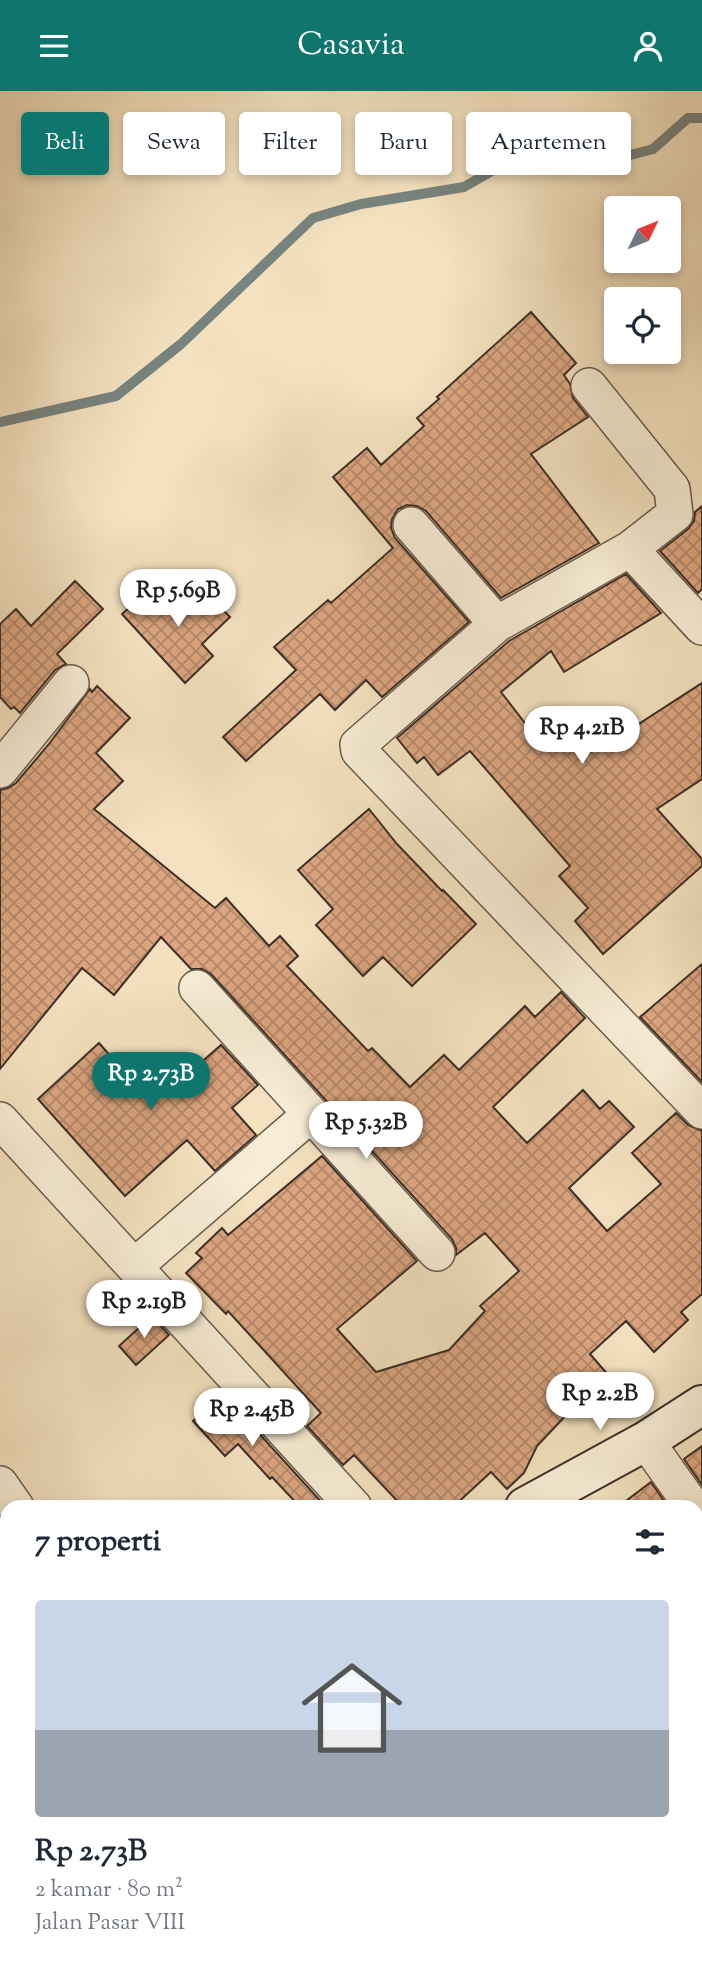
<!DOCTYPE html>
<html lang="id">
<head>
<meta charset="utf-8">
<style>
	:root { --surface:#fff; --page:#f6f6f7; --text:#1f2937; --muted:#747a83; --accent:#0f766e }
	body { margin:0; font-family:"Sorts Mill Goudy",serif; background:var(--page); color:var(--text); height:100vh; display:flex; flex-direction:column; font-size:26px; white-space:nowrap }
	* { box-sizing:border-box; margin:0 }
	p { font-size:23px; color:var(--muted) }
	.icon { flex:none; width:38px; height:38px; fill:none; stroke:currentColor; stroke-width:2; stroke-linecap:round; stroke-linejoin:round }
	.map { position:relative; flex:1; overflow:hidden }
	.details { position:absolute; left:0px; top:1409px; width:704px; height:471px; display:flex; flex-direction:column; background:var(--surface); border-radius:21px 21px 0 0; box-shadow:0 4px 10px #0003 }
	.details>* { flex:none }
	.top-card { position:absolute; left:21px; top:21px; width:662px; height:63px; display:flex; gap:14px }
	.needle { width:46px; rotate:47deg }
	.buttons { position:absolute; left:604px; top:105px; display:grid; gap:14px }
	.buttons a { display:grid; place-items:center; width:77px; height:77px; border-radius:7px; background:var(--surface); box-shadow:0 4px 10px #0003; font-size:35px }
	.price { position:absolute; translate:-50% -60px; padding:0 16px; border-radius:24px; background:#fff; color:#222; font-size:23px; line-height:46px; filter:drop-shadow(0 2px 4px #0008) }
	.price::after { content:''; position:absolute; left:50%; top:42px; width:21px; height:16px; margin-left:-10px; background:inherit; clip-path:polygon(0 0,100% 0,50% 100%) }
	.price.current { background:var(--accent); color:#fff }
	ul { padding:0; list-style:none }
	li { display:grid; align-content:center; gap:14px; height:371px; padding:0 35px }
	li span { display:grid; place-items:center; height:217px; border-radius:7px; color:#555 }
	li>.icon { margin-inline-start:auto }
	span .icon { width:126px; height:126px; fill:#fffc; stroke-width:1 }
	li b { font-size:30px }
	h2 { display:flex; justify-content:space-between; align-items:center; height:84px; padding:0 35px; font-size:30px }
	.pill { padding:0 24px; border-radius:7px; background:var(--surface); box-shadow:0 4px 10px #0003; font-size:24px; line-height:63px }
	.pill.current { background:var(--accent); color:#fff }
	header { display:flex; justify-content:space-between; align-items:center; height:91px; padding:0 35px; background:var(--accent); color:#fff; font-size:32px; font-weight:600 }
	.map>svg:first-child { display:block }
	.green { fill:#b9c393; stroke:#7b795e; stroke-width:2 }
	.lines { fill:none; stroke-linecap:round; stroke-linejoin:round }
	.stream { stroke:#77847f; stroke-width:10 }
	.building { fill:url(#building-cross-hatch); stroke:#3d2f28; stroke-width:2 }
	.minor-casing { stroke:#6a5c4e; stroke-width:38 }
	.secondary-casing { stroke:#3d2f28; stroke-width:42 }
	.minor { stroke:#f7ecd5; stroke-width:35 }
	.secondary { stroke:#f7ecd5; stroke-width:38 }
</style>
</head>
<body>
<header><svg class="icon" aria-label="menu" viewBox="0 0 24 24"><path d="M4 6h16M4 12h16M4 18h16"/></svg>Casavia<svg class="icon" aria-label="person" viewBox="0 0 24 24"><circle cx="12" cy="8" r="4"/><path d="M4 21q1-7 8-7t8 7"/></svg></header>
<div class="map">
<svg width="702" height="1878" viewBox="0 0 702 1878">
	<defs>
		<pattern id="building-cross-hatch" width="8" height="8" patternUnits="userSpaceOnUse" patternTransform="scale(1.75)"><rect width="8" height="8" fill="#dba57f"/><path d="M0 0l8 8M0 8l8-8" fill="none" stroke="#b38768"/></pattern>
	</defs>
	<rect width="100%" height="100%" fill="#f3e1bf"/>
	<filter id="stains"><feTurbulence type="fractalNoise" baseFrequency=".00286" numOctaves="4"/><feColorMatrix values="0 0 0 0 .2 0 0 0 0 .09 0 0 0 0 .02 0 0 0 .5 -.17"/></filter>
	<radialGradient id="worn" r=".72"><stop offset=".6" stop-color="#630" stop-opacity="0"/><stop offset="1" stop-color="#630" stop-opacity=".3"/></radialGradient>
	<path class="green" d="M279,1873h153l-8,5h-141z"/>
	<g class="lines">
		<path class="stream" d="M0,331l116,-26 65,-52 132,-126 48,-14 103,-17 92,-53 60,25 37,-10 35,-31h14"/>
	</g>
	<path class="building" d="M531,221l45,51 -12,12 6,9 3,14 15,19 -57,37 68,89 -98,55 -75,-87 -9,-5 -10,-1 -9,4 -6,10 -1,9 4,10 74,84 -87,75 -16,-17 -31,30 -15,-16 -74,67 -23,-24 73,-67 -22,-23 54,-47 3,3 62,-55 -60,-71 34,-29 14,17 43,-39 -7,-8 22,-19 -2,-2z
		M702,415v83l-4,4 -38,-42 28,-22 6,-8 1,-9z
		M626,483l35,39 -97,59 -13,-21 -50,41 34,44 19,-17 32,37 11,-10 3,3 102,-66v96l-45,30 45,50v7l-99,88 -28,-33 13,-13 -29,-32 11,-10 -100,-115 -32,24 -14,-18 -7,6 -20,-25 112,-97z
		M75,490l28,28 -46,45 9,10 -11,6 -35,43 -6,-6 -3,2 -11,-12v-73l16,-15 15,17z
		M200,496l30,30 -28,27 11,12 -28,27 -63,-69 29,-26 22,25z
		M97,595l33,32 -34,35 27,28 -29,28 121,99 11,-10 43,48 11,-10 18,20 -11,10 81,85 4,-3 38,39 34,-32 15,15 66,-64 10,11 26,-25 24,26 -92,89 34,36 56,-53 17,19 9,-8 25,26 -65,61 38,43 54,-47 -29,-31 44,-40 12,12 14,6v163l-21,18 7,8 -34,32 -28,-31 -36,33 26,30 -20,17 -8,-9 -51,54 -13,27 -17,16 -16,-17 -38,35h-50l-49,-52 -11,10 -36,-39 14,-13 -93,-102 -2,3 -40,-41 16,-15 -6,-5 26,-25 6,7 94,-79 95,105 -80,68 39,43 73,-22 36,-39 -5,-5 39,-35 -34,-38 -29,22v-7l-4,-9 -241,-265 -9,-5h-11l-30,-32 -47,58 -32,-27 -82,101v-279l8,-2 8,-5 33,-39 41,-55 2,3z
		M369,718l28,35 45,47 1,-1 33,34 -64,62 -29,-29 -20,19 -47,-51 17,-16 -35,-39z
		M702,873v118l-62,-65z
		M99,952l22,25 12,-12 13,14 13,-12 21,23 41,-36 37,40 -26,23 24,27 -41,36 -28,-31 -62,56 -87,-97z
		M152,1225l17,19 -33,30 -17,-19z
		M223,1303l103,113h-26l-28,-30 -2,2 -32,-35 -13,12 -32,-35z
		M702,1355v39l-18,-26z
		M651,1391l17,25h-50z"/>
	<g class="lines">
		<g class="minor-casing">
			<path id="minor" d="M589,295l83,103 3,25 -45,35 -133,75 -139,121 1,6 343,360
				M411,434l86,99
				M630,458l72,78
				M0,679l71,-87
				M197,897l240,265
				M0,1029l354,387
				M135,1175l176,-152
				M646,1350l47,66
				M0,1393l16,23
				M0,1699l7,9
				M696,1814l6,7
				M137,1872l4,6
				M638,1878l6,-6"/>
		</g>
		<g class="secondary-casing">
			<path id="secondary" d="M525,1416l121,-66 56,-36
				M0,1745l7,-4"/>
		</g>
		<use href="#minor" class="minor"/>
		<use href="#secondary" class="secondary"/>
	</g>
	<rect width="100%" height="100%" filter="url(#stains)"/>
	<rect width="100%" height="100%" fill="url(#worn)"/>
</svg>
<div class="buttons">
<a><svg class="needle" viewBox="-14 -14 28 28"><path d="M0-13l5 13h-10z" fill="#e53935"/><path d="M0 13l5-13h-10z" fill="#747a83"/></svg></a>
<a><svg class="icon" aria-label="locate" viewBox="0 0 24 24"><circle cx="12" cy="12" r="6"/><path d="M12 2v4M12 18v4M2 12h4M18 12h4"/></svg></a>
</div>
<b class="price" style="left:178px;top:538px">Rp 5.69B</b>
<b class="price" style="left:582px;top:675px">Rp 4.21B</b>
<b class="price current" style="left:151px;top:1021px">Rp 2.73B</b>
<b class="price" style="left:366px;top:1070px">Rp 5.32B</b>
<b class="price" style="left:144px;top:1249px">Rp 2.19B</b>
<b class="price" style="left:600px;top:1341px">Rp 2.2B</b>
<b class="price" style="left:252px;top:1357px">Rp 2.45B</b>
<div class="top-card">
<a class="pill current">Beli</a>
<a class="pill">Sewa</a>
<a class="pill">Filter</a>
<a class="pill">Baru</a>
<a class="pill">Apartemen</a>
</div>
<section class="details">
<h2>7 properti<svg class="icon" aria-label="filters" viewBox="0 0 24 24"><path d="M4 7h16M4 17h16"/><circle cx="9" cy="7" r="2"/><circle cx="15" cy="17" r="2"/></svg></h2>
<ul>
<li><span style="background:linear-gradient(#c9d6e8 60%,#9aa5b1 0)"><svg class="icon" aria-label="home" viewBox="0 0 24 24"><path d="M3 11l9-7 9 7M6 9v11h12V9"/></svg></span><div><b>Rp 2.73B</b><p>2 kamar · 80 m²</p><p>Jalan Pasar VIII</p></div></li>
</ul>
</section>
</div>
</body>
</html>
